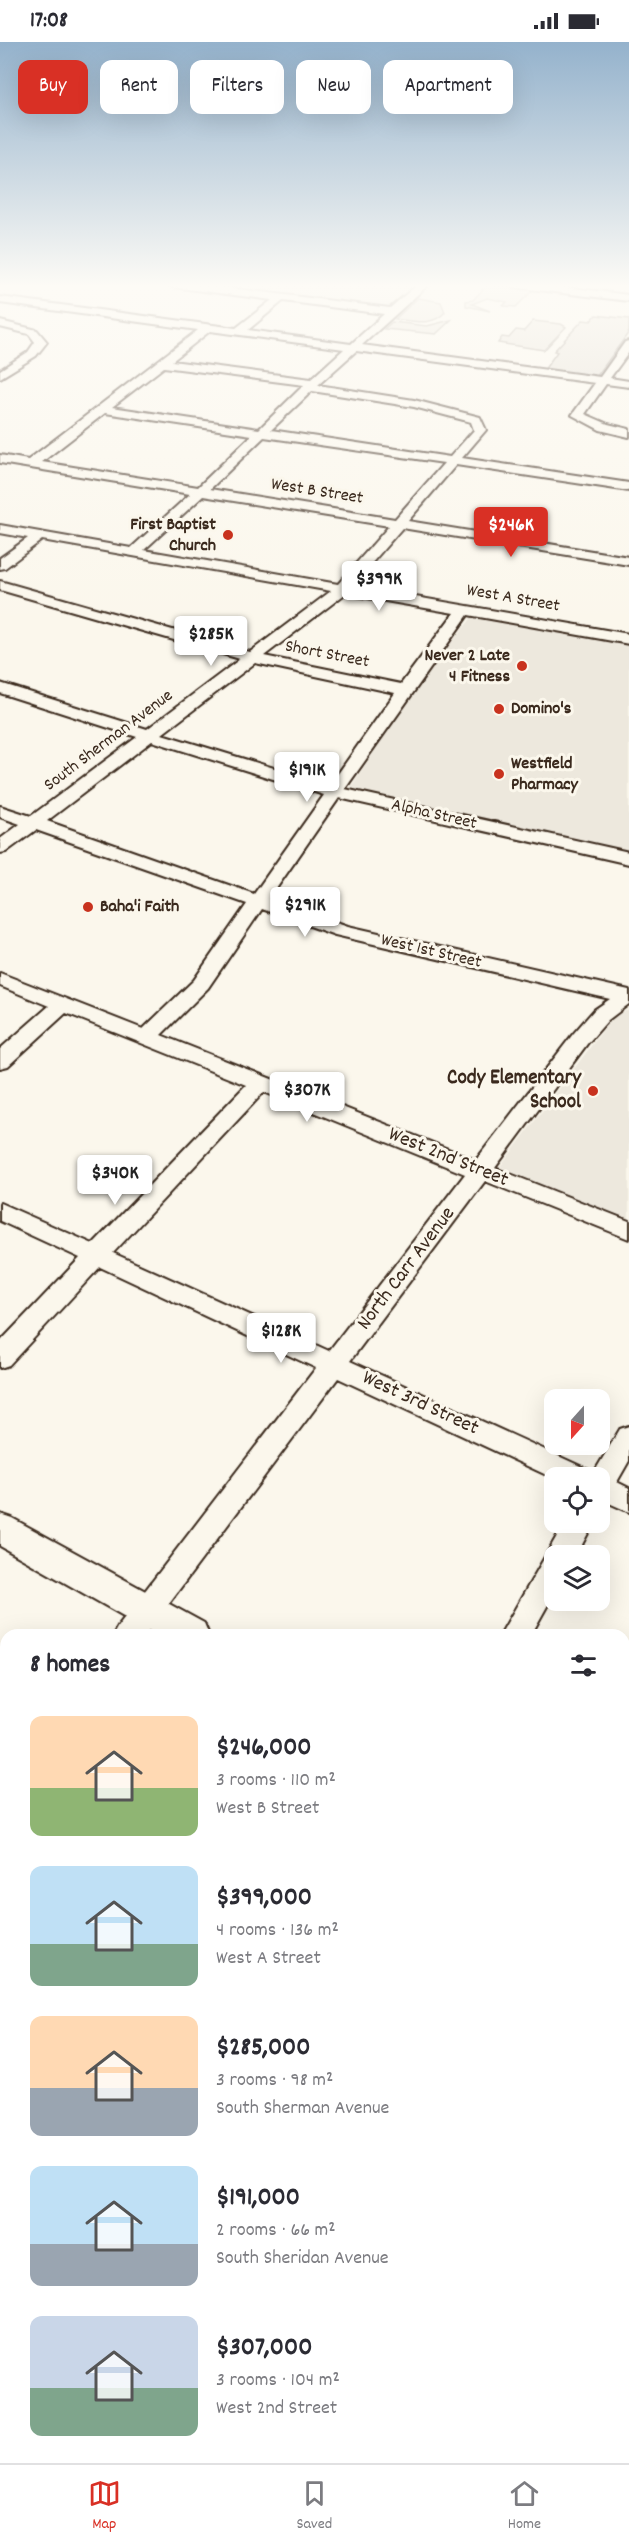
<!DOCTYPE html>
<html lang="en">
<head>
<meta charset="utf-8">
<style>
	:root { --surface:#fff; --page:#f2f2f3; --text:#2b2b33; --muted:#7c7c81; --line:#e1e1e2; --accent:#d93025 }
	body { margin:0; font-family:Dekko,sans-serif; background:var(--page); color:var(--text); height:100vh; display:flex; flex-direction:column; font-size:22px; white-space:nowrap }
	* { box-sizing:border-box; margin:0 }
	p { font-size:20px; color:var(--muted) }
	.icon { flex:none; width:33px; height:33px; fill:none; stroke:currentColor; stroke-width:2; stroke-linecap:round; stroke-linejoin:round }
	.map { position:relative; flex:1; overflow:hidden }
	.panel { position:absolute; left:0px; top:1587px; width:630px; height:834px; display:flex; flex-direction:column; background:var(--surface); border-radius:18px 18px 0 0; box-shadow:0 6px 24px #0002 }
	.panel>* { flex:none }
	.guide { position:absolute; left:18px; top:18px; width:594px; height:54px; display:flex; gap:12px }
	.needle { width:39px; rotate:201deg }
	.fabs { position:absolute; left:544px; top:1347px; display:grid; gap:12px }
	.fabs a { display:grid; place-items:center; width:66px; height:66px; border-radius:12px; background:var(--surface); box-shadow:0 6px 24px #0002; font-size:30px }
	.price { position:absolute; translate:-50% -51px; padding:0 14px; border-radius:6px; background:#fff; color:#222; font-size:20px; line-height:39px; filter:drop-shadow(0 2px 3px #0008) }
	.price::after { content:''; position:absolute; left:50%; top:36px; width:18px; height:14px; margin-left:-9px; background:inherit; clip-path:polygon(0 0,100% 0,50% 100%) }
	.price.current { background:var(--accent); color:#fff }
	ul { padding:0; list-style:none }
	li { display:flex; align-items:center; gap:18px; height:150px; padding:0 30px }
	li span { display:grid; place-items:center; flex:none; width:168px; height:120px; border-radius:12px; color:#555 }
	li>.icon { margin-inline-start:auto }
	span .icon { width:72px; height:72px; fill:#fffc; stroke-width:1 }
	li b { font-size:26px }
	h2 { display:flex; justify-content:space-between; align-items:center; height:72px; padding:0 30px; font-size:26px }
	.pill { padding:0 21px; border-radius:12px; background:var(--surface); box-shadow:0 6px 24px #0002; font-size:21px; line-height:54px }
	.pill.current { background:var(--accent); color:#fff }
	.status { display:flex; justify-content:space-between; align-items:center; height:42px; padding:0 30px; background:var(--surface); direction:ltr }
	.status svg { height:16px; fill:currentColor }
	.menu { display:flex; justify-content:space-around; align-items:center; height:84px; border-top:2px solid var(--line); background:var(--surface); font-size:16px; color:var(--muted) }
	.menu a { display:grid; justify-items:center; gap:3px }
	.menu .current { color:var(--accent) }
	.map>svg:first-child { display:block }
	.built { fill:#ede8dd }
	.green { fill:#dfd9ce; stroke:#8d8276; stroke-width:1.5 }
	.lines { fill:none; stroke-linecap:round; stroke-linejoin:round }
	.minor-casing { stroke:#3b2a1e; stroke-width:4 }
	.major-casing { stroke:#3b2a1e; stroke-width:4 }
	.minor { fill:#fbf7ec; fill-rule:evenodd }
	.major { fill:#fbf7ec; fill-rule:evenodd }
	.poi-dot { fill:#c8321e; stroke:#fbf7ec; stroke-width:2 }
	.labels { text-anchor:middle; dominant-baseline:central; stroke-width:6; stroke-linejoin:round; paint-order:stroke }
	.far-street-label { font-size:18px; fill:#3b2a1e; stroke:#fbf7ec }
	.far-poi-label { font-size:18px; font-weight:bold; fill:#3b2a1e; stroke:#fbf7ec; text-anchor:start }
	.poi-label { font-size:21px; font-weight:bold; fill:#3b2a1e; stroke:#fbf7ec; text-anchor:end }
	.street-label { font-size:21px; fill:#3b2a1e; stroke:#fbf7ec }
</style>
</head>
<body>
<div class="status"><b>17:08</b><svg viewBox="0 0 49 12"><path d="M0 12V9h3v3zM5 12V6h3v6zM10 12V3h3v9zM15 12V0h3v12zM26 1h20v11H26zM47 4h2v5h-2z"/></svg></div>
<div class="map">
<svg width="629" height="2421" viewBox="0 0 629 2421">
	<rect width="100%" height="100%" fill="#fbf7ec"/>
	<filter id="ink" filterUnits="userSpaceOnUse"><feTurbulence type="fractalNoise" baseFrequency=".0167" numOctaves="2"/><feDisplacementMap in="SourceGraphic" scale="12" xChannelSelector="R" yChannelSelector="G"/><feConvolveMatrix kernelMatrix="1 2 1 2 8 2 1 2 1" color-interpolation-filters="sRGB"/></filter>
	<g filter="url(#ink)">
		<path class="built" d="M198,242h216l-26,24z
			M473,574l156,27v211l-277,-63 -2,-3 73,-110z
			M629,968v210l-129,-53 115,-153z"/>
		<path class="green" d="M488,242l45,6 -17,17 -13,-1 4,-4 -20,-4 -15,6 18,7 -24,-5v-5l7,-1z
			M418,256l23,4 4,10c-12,15 -33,9 -50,7z
			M596,273l33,4v13l-32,44 -53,-6 13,-18 -3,-1 29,-31 8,1z
			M451,278l-15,14 -52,-5 8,-7 35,4z
			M533,279l28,3 5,3 -22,23 -46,-7 4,-6 7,1 7,-8 8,1z"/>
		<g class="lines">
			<g class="minor-casing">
				<path id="minor" d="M167,242h30l193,24 28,-24h11l-67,61 238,32 25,-35 4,-1v11l-19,26 19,3v6l-23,-3 -21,30 23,10 21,5v8l-29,-7 -28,-15 23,-32 -239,-32 -38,34 96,15 66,17 6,13 -24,28 167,25v8l-173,-26 -48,56 221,36v8l-227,-37 -50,58 277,48v10l-161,-29 -123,174 284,63v12l-290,-66 -70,101 79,27 281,64v14l-21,16 -21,24 -92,124 134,53v18l-144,-58 -135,180 239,109 3,6 28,-47 9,-3v35l-12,21 12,6v24l-29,-13v-21l-45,1 -217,-101 -193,257h-32l5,-9 198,-258 -216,-101 -91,98 -9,3v-26l80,-84 -80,-37v-18l93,41 153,-159 -180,-72 -58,53 -8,2v-19l49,-43 -49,-20v-13l143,56 51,-49 53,-76 -211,-74 -30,22 -6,1v-14l20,-15 -20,-7v-11l31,10 106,-79 -137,-44v-10l147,46 93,-70 -240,-69v-9l250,71 81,-61 -289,-51 -37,28 -5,1v-11l28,-20 -28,-5v-8l131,23 59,-54 -190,-31v-8l28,5 170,-130 -198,-27v-6l236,31 36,-28 -100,-13zM283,259l101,13 -33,30 -103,-14zM210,289l134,18 -33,30 -139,-18zM164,325l140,18 -45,44 -147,-22zM312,349l102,16 57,15 3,8 -24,27 -179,-27zM105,371l147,22 -54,52 -156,-25zM264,395l180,26 -49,56 -185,-30zM203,454l186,30 -51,58 -194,-34zM345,552l109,19 -53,71 -137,-28zM255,621l140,30 -65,92 -168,-51zM152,699l172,54 -70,99 -207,-73zM262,867l73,26 275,64 -16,11 -21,24 -97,126 -315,-125 47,-47zM264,1050l201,82 -136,177 -216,-98z
					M508,242h31l90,11v6l-116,-14z
					M0,279l37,9 10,12 -11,14 -36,22v-8l28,-18 7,-10 -6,-8 -29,-7z
					M565,1480h29l-18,34h-21v36l-24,43h-31z
					M6,1738v36l-6,2v-36z
					M0,1937l6,2v36l-6,-2z
					M629,2305v90l-5,-2v-86z
					M27,2415h42l-3,6h-42z
					M574,2415h42l-3,6h-42z"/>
			</g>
			<g class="major-casing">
				<path id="major" d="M0,1472l12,4 192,105 5,12h-52l-157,-89z
					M624,1812l5,2v42l-5,-2z"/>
			</g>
			<use href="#minor" class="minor"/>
			<use href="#major" class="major"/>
		</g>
	</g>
	<linearGradient id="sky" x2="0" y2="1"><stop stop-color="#94b2cc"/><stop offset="0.42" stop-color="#fdfbf6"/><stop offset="1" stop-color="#fdfbf6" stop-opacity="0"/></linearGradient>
	<rect width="629" height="581" fill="url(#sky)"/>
	<g class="poi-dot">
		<circle cx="228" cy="493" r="6"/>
		<circle cx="522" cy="624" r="6"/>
		<circle cx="499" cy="667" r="6"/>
		<circle cx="499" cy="732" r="6"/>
		<circle cx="88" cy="865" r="6"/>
		<circle cx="593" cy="1049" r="6"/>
	</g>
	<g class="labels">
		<g class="far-street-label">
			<text transform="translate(317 450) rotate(9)">West B Street</text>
			<text transform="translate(513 557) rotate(10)">West A Street</text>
			<text transform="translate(327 613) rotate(11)">Short Street</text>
			<text transform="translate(109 699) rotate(-37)">South Sherman Avenue</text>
			<text transform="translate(434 773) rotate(13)">Alpha Street</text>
			<text transform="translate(431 910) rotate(13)">West 1st Street</text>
		</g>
		<g class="far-poi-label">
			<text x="216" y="483" text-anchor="end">First Baptist<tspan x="216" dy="21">Church</tspan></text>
			<text x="510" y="614" text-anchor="end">Never 2 Late<tspan x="510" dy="21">4 Fitness</tspan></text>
			<text x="511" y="667">Domino's</text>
			<text x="511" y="722">Westfield<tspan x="511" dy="21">Pharmacy</tspan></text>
			<text x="100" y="865">Baha'i Faith</text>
		</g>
		<g class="poi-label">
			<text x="581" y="1037">Cody Elementary<tspan x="581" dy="24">School</tspan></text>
		</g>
		<g class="street-label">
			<text transform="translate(448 1116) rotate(22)">West 2nd Street</text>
			<text transform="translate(407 1227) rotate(-53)">North Carr Avenue</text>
			<text transform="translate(420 1362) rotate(25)">West 3rd Street</text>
		</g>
	</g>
</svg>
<div class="fabs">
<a><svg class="needle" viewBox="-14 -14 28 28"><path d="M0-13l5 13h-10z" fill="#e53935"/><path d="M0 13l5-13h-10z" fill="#7c7c81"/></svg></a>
<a><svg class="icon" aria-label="locate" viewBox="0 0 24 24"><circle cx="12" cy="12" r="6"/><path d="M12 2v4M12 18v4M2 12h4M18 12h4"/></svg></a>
<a><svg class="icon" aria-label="layers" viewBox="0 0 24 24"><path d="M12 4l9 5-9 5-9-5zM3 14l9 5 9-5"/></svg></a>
</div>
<b class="price current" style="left:511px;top:516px">$246K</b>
<b class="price" style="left:379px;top:570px">$399K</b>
<b class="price" style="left:211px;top:625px">$285K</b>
<b class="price" style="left:307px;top:761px">$191K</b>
<b class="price" style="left:305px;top:896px">$291K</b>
<b class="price" style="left:307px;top:1081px">$307K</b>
<b class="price" style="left:115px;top:1164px">$340K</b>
<b class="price" style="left:281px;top:1322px">$128K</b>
<div class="guide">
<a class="pill current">Buy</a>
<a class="pill">Rent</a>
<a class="pill">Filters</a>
<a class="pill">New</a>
<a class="pill">Apartment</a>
</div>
<section class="panel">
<h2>8 homes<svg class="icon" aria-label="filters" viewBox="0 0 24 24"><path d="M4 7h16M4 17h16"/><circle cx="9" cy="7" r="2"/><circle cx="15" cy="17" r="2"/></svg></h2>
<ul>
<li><span style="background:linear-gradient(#ffd9b3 60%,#8fb573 0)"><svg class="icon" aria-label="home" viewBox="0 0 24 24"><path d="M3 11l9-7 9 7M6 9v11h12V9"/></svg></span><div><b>$246,000</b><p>3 rooms · 110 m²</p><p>West B Street</p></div></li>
<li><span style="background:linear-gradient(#bfe0f5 65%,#7fa58c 0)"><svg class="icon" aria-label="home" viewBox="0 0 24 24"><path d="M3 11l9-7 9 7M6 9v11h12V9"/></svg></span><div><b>$399,000</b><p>4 rooms · 136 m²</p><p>West A Street</p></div></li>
<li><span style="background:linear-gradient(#ffd9b3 60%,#9aa5b1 0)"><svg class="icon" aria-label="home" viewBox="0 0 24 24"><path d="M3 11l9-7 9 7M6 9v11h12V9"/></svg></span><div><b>$285,000</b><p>3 rooms · 98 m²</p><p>South Sherman Avenue</p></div></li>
<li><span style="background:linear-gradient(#bfe0f5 65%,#9aa5b1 0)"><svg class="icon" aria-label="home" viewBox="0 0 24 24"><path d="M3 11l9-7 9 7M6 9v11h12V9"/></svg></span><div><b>$191,000</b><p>2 rooms · 66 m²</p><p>South Sheridan Avenue</p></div></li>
<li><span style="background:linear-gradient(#c9d6e8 60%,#7fa58c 0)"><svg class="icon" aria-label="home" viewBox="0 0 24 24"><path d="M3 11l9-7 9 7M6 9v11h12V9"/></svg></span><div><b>$307,000</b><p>3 rooms · 104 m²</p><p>West 2nd Street</p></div></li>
</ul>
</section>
</div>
<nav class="menu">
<a class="current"><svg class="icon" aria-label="map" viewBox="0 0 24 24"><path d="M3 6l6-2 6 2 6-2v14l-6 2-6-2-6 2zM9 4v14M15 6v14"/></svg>Map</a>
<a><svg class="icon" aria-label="saved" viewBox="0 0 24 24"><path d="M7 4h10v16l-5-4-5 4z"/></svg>Saved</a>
<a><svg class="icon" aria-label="home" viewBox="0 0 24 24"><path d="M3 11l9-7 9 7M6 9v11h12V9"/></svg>Home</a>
</nav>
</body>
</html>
